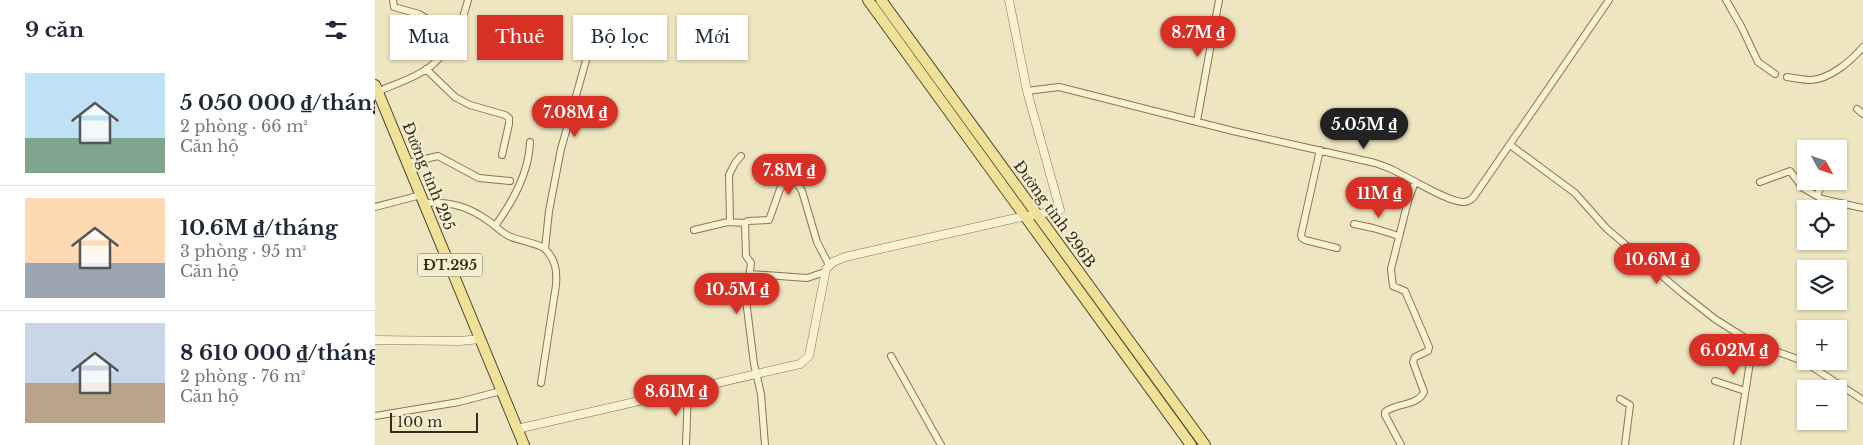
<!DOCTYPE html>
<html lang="vi">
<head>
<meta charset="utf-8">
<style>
	:root { --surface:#fff; --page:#f6f6f7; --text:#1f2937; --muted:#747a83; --line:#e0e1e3; --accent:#d93025 }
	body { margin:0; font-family:"Libre Baskerville",serif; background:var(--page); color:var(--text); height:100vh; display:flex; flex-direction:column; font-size:19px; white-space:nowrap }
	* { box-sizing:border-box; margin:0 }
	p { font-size:16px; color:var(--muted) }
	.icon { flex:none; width:28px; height:28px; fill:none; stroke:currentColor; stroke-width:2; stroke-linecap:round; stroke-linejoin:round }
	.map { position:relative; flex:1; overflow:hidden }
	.side { display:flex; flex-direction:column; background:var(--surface); width:375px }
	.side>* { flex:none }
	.hud { position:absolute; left:15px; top:15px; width:475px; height:45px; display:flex; gap:10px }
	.needle { width:32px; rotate:130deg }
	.buttons { position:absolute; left:1422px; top:140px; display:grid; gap:10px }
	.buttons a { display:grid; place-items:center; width:50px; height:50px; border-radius:0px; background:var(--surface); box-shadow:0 1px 4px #0004; font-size:25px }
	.scale { position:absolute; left:15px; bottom:12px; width:88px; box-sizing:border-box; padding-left:5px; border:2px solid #362c1d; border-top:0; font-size:14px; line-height:18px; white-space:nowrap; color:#362c1d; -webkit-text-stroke:4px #f4efd0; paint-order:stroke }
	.price { position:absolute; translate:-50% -42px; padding:0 11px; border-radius:18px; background:var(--accent); color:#fff; font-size:16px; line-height:32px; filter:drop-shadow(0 1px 2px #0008) }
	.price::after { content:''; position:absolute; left:50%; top:30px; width:15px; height:11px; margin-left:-8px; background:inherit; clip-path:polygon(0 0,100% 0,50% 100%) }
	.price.current { background:#222; color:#fff }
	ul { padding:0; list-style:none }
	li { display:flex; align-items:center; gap:15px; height:125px; padding:0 25px }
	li+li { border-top:1px solid var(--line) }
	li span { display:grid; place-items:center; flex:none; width:140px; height:100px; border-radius:0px; color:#555 }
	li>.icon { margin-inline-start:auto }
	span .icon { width:60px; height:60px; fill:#fffc; stroke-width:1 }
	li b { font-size:21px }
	h2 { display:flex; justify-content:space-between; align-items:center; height:60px; padding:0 25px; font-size:21px }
	.chip { padding:0 18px; border-radius:0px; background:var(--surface); box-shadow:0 1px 4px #0004; font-size:18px; line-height:45px }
	.chip.current { background:var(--accent); color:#fff }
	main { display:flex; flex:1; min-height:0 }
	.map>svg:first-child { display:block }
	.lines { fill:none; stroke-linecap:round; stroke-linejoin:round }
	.minor-casing { stroke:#867759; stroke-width:8 }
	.tertiary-casing { stroke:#867759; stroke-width:9 }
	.primary-casing { stroke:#53442d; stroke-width:12 }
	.minor { stroke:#f8f2d3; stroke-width:6 }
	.tertiary { stroke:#f8f2d3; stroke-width:8 }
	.primary { stroke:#f0e198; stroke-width:10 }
	.labels { text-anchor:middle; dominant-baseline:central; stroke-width:4; stroke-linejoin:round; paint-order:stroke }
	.shield { fill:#f4efd0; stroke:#6f6653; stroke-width:1 }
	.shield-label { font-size:14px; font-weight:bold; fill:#362c1d }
	.street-label { font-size:15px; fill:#362c1d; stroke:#f4efd0 }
</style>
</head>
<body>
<main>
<section class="side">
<h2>9 căn<svg class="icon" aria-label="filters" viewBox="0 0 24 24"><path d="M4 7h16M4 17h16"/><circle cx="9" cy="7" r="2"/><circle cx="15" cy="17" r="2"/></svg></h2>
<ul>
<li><span style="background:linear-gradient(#bfe0f5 65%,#7fa58c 0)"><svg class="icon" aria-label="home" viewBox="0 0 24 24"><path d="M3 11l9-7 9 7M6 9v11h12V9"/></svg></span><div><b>5 050 000 ₫/tháng</b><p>2 phòng · 66 m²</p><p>Căn hộ</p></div></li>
<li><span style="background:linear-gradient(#ffd9b3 65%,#9aa5b1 0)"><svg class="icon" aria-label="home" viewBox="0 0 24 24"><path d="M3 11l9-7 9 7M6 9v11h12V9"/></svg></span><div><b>10.6M ₫/tháng</b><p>3 phòng · 95 m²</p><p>Căn hộ</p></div></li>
<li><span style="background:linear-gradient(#c9d6e8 60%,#b9a48a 0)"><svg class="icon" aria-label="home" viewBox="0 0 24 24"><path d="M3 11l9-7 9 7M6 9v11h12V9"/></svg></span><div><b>8 610 000 ₫/tháng</b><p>2 phòng · 76 m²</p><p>Căn hộ</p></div></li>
</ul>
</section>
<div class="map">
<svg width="1488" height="445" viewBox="0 0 1488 445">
	<rect width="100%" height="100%" fill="#ede6c1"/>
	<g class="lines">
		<g class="minor-casing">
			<path id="minor" d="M18,0l1,7 25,7 10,6h17l14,4
				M1351,0l15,26 17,36 17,12
				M51,69l29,28 15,8 35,10 4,3v6l-7,31
				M1412,77c8,1 16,3 24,3 19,-1 40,-19 52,-33
				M4,91c16,-7 37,-13 52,-25 19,-16 31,-42 37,-66
				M652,91l32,-4 174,44 142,32c6,2 12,4 18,7 15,7 58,34 72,32 4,-1 8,-4 10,-7l134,-195
				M1482,109l6,5
				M822,121l22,-121
				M1135,145l65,48 31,35 76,65 33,26 38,24 -16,102
				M945,150l-19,85 1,3 3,2 32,8
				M33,163l30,-7 41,22 31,3
				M418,177l9,14 15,51 12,23
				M1385,182l30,-11 13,17 19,11 41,9
				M1442,196l6,-15
				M50,203c27,-1 43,3 65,19 7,5 12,11 19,14 10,5 30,7 36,13 11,11 12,22 11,36l-15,98
				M0,207l46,-12
				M355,222l-1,-47 6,-12 6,-7
				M979,224l19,4 26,8
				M120,226c18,-25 34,-53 35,-84
				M319,230l34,-8 17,1
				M170,249l4,-38 12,-62 35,-124
				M375,274l57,4 18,-6
				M1438,329l2,-4
				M1378,343l50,18 60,39
				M516,356l50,89
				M1340,381l30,10
				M1245,399l10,6 -5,40
				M0,416l84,-14 42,-11
				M311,445l2,-55
				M390,445l-4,-51 -7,-30 -8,-64 5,-37 -5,-7 -1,-33 3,-2 21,-1 11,-31 21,-23
				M1026,445l-16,-30v-3c11,-9 33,-6 39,-20l-11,-30 2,-5 13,-6 1,-4 -24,-56 -12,-5 -2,-17 17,-68 7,-19"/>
		</g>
		<g class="tertiary-casing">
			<path id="tertiary" d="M0,340l85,1 20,-2
				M142,429l283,-65 9,-8 17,-87 7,-7 12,-5 167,-38 48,-9 -33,-119 -18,-91"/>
		</g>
		<g class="primary-casing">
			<path id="primary" d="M493,0l323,445
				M506,0l324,445
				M0,85l149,360"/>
		</g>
		<use href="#minor" class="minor"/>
		<use href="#tertiary" class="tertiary"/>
		<use href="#primary" class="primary"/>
	</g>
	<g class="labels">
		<rect class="shield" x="42.5" y="253.5" width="65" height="23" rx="4"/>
		<g class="shield-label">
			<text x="75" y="265">ĐT.295</text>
		</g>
		<g class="street-label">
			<text transform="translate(54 176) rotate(68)">Đường tỉnh 295</text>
			<text transform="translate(680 214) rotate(54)">Đường tỉnh 296B</text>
		</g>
	</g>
</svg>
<div class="buttons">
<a><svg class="needle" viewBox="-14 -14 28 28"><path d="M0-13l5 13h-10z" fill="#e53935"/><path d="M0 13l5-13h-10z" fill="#747a83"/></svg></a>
<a><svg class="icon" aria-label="locate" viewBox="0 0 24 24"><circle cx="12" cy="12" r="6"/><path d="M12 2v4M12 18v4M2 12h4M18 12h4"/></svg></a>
<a><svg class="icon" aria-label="layers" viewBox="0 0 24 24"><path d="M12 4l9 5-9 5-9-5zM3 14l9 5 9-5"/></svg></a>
<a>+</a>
<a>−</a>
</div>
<div class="scale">100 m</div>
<b class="price" style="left:823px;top:58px">8.7M ₫</b>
<b class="price" style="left:200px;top:138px">7.08M ₫</b>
<b class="price current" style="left:989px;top:150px">5.05M ₫</b>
<b class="price" style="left:414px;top:196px">7.8M ₫</b>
<b class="price" style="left:1004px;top:219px">11M ₫</b>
<b class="price" style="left:1282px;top:285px">10.6M ₫</b>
<b class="price" style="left:362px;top:315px">10.5M ₫</b>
<b class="price" style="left:1359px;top:376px">6.02M ₫</b>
<b class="price" style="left:301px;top:417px">8.61M ₫</b>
<div class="hud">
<a class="chip">Mua</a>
<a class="chip current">Thuê</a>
<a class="chip">Bộ lọc</a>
<a class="chip">Mới</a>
</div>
</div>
</main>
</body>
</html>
